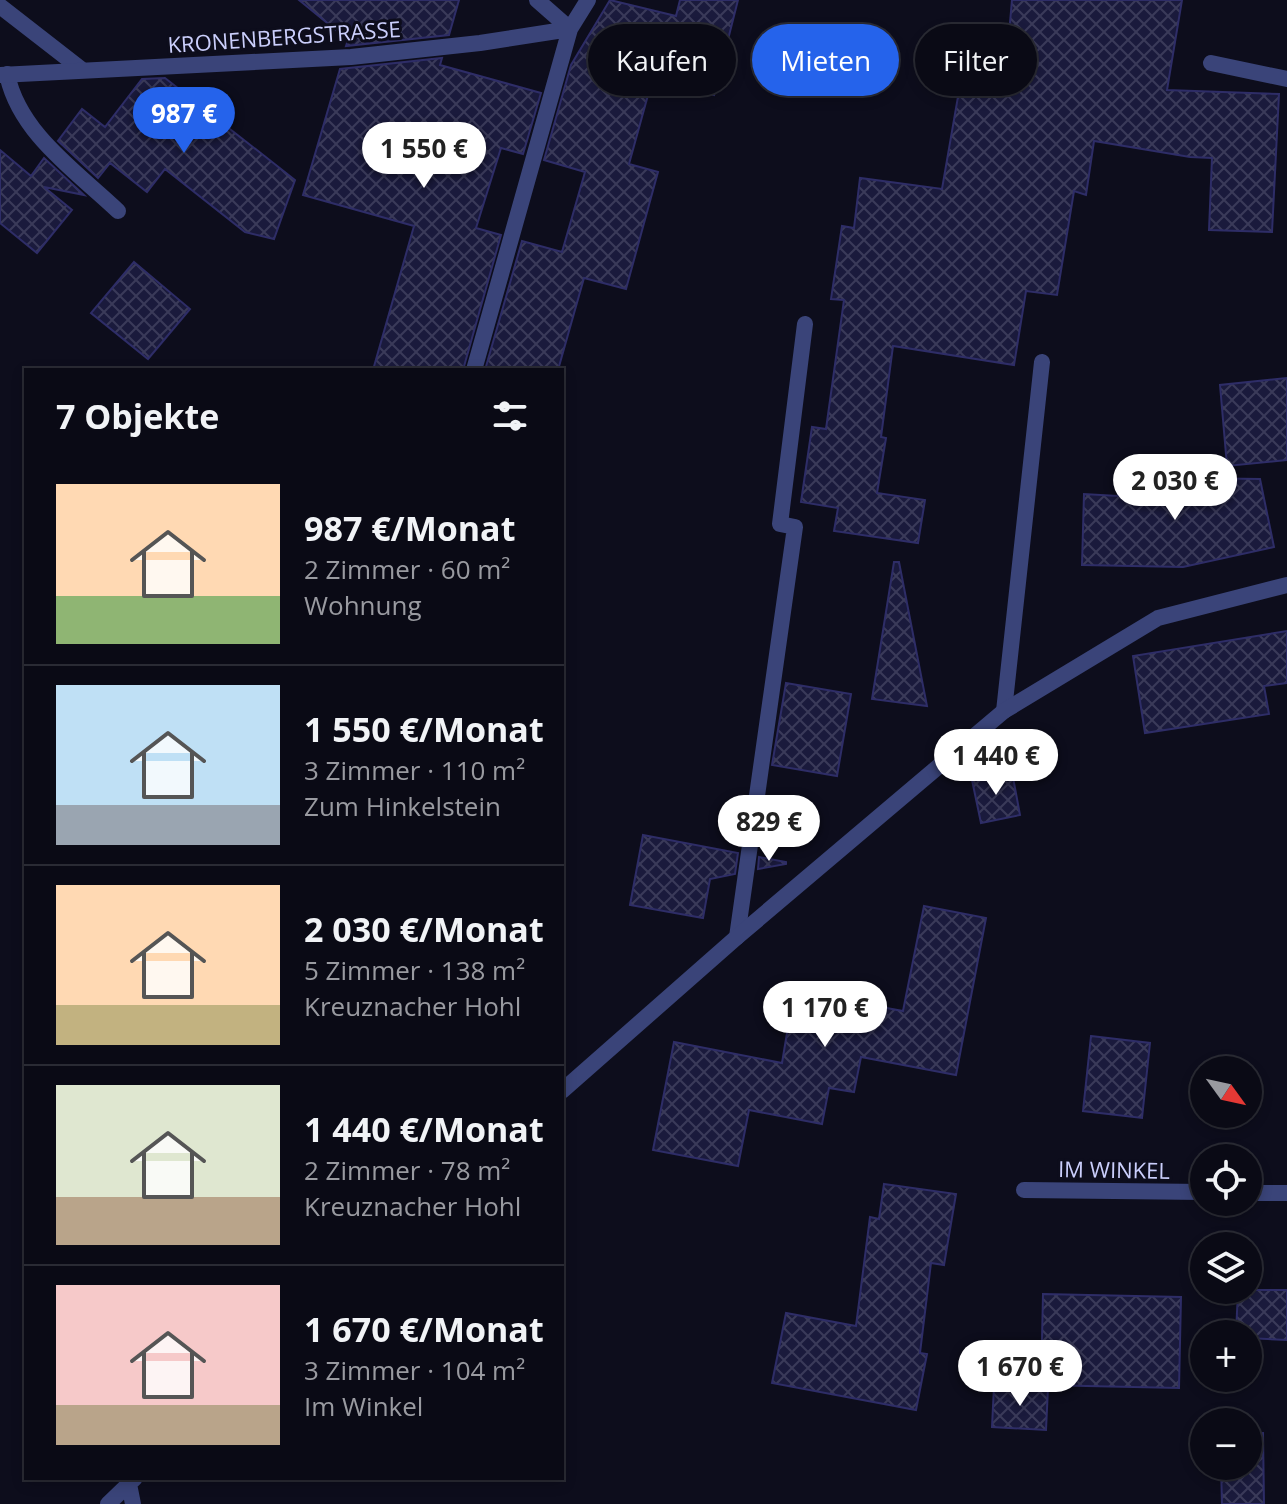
<!DOCTYPE html>
<html lang="de">
<head>
<meta charset="utf-8">
<style>
	:root { --surface:#0a0a15; --page:#181822; --text:#f1f3f6; --muted:#999aa0; --line:#2a2b34; --accent:#2563eb }
	body { margin:0; font-family:"Open Sans",sans-serif; background:var(--page); color:var(--text); height:100vh; display:flex; flex-direction:column; font-size:30px; white-space:nowrap }
	* { box-sizing:border-box; margin:0 }
	p { font-size:26px; color:var(--muted) }
	.icon { flex:none; width:44px; height:44px; fill:none; stroke:currentColor; stroke-width:2; stroke-linecap:round; stroke-linejoin:round }
	.map { position:relative; flex:1; overflow:hidden }
	.panel { position:absolute; left:24px; top:368px; width:540px; height:1112px; display:flex; flex-direction:column; background:var(--surface); border-radius:0px; box-shadow:0 4px 12px #0003,0 0 0 2px var(--line) }
	.panel>* { flex:none }
	.hud { position:absolute; left:588px; top:24px; width:578px; height:72px; display:flex; gap:16px }
	.needle { width:52px; rotate:123deg }
	.fabs { position:absolute; left:1190px; top:1056px; display:grid; gap:16px }
	.fabs a { display:grid; place-items:center; width:72px; height:72px; border-radius:50%; background:var(--surface); box-shadow:0 4px 12px #0003,0 0 0 2px var(--line); font-size:40px }
	.price { position:absolute; translate:-50% -68px; padding:0 18px; border-radius:28px; background:#fff; color:#222; font-size:26px; line-height:52px; filter:drop-shadow(0 2px 4px #0008) }
	.price::after { content:''; position:absolute; left:50%; top:48px; width:24px; height:18px; margin-left:-12px; background:inherit; clip-path:polygon(0 0,100% 0,50% 100%) }
	.price.on { background:var(--accent); color:#fff }
	ul { padding:0; list-style:none }
	li { display:flex; align-items:center; gap:24px; height:200px; padding:0 32px }
	li+li { border-top:2px solid var(--line) }
	li span { display:grid; place-items:center; flex:none; width:224px; height:160px; border-radius:0px; color:#555 }
	li>.icon { margin-inline-start:auto }
	span .icon { width:96px; height:96px; fill:#fffc; stroke-width:1 }
	li b { font-size:34px }
	h2 { display:flex; justify-content:space-between; align-items:center; height:96px; padding:0 32px; font-size:34px }
	.pill { padding:0 28px; border-radius:36px; background:var(--surface); box-shadow:0 4px 12px #0003,0 0 0 2px var(--line); font-size:28px; line-height:72px }
	.pill.on { background:var(--accent); color:#fff }
	.map>svg:first-child { display:block }
	.building { fill:url(#building-cross-hatch); stroke:#2e2d67; stroke-width:2 }
	.lines { fill:none; stroke-linecap:round; stroke-linejoin:round }
	.lane { stroke:#3a4479; stroke-width:16 }
	.street { stroke:#3a4479; stroke-width:16 }
	.labels { text-anchor:middle; dominant-baseline:central; stroke-width:6; stroke-linejoin:round; paint-order:stroke }
	.street-label { font-size:22px; fill:#cbcffc; stroke:#0d0d1c }
</style>
</head>
<body>
<div class="map">
<svg width="1287" height="1504" viewBox="0 0 1287 1504">
	<defs>
		<pattern id="building-cross-hatch" width="8" height="8" patternUnits="userSpaceOnUse" patternTransform="scale(2)"><rect width="8" height="8" fill="#1a1a3c"/><path d="M0 0l8 8M0 8l8-8" fill="none" stroke="#3a3a59"/></pattern>
	</defs>
	<rect width="100%" height="100%" fill="#0d0d1c"/>
	<path class="building" d="M299,0h160l-10,35 -103,11 2,-6z
		M610,0l66,16 4,-16h58l-24,95 -61,-18 -24,87 29,8 -32,117 -42,-11 -26,92h-73l37,-129 40,11 23,-80 -41,-12 27,-95z
		M1012,0h170l-15,90 112,4 -7,138 -63,-2 3,-72 -22,-1 -96,-16 -8,54 -12,-4 -17,104 -31,-4 -12,74 -121,-19 -12,91 5,1 -9,55 48,7 -7,43 -84,-12 4,-23 -37,-6 11,-75 14,2 18,-129 -13,-1 11,-73 12,2 6,-50 82,11 26,-150 40,6z
		M442,58l-2,7 101,28 -18,61 -22,-6 -25,80 25,7 -38,135h-90l41,-144 -111,-31 37,-126z
		M165,78l130,102 -21,59 -29,-7 -80,-63 -18,23 -37,-29 -12,15 -40,-37 24,-32 23,18 37,-48z
		M0,150l31,26 13,-18 40,37 -40,-8 28,23 -35,43 -37,-30z
		M134,262l56,47 -42,50 -57,-46z
		M1287,378v82l-60,6 -7,-81z
		M1118,477l142,2 14,68 -91,20 -101,-2 2,-71 34,2z
		M894,562h5l28,144 -55,-7z
		M1287,631v52l-23,3 5,28 -124,19 -12,-77z
		M786,683l65,11 -14,82 -65,-11z
		M1012,772l8,43 -39,8 -9,-43z
		M643,835l95,18 -3,21 -25,5 -7,39 -73,-13z
		M759,857l27,5v2l-28,5z
		M924,906l62,12 -30,157 -95,-18 -7,35 -25,-4 -7,36 -73,-14 -11,56 -85,-16 21,-108 108,21 12,-72 109,20z
		M1091,1036l59,7 -8,75 -59,-7z
		M884,1184l72,10 -12,71 -13,-2 -11,90 7,1 -11,56 -144,-27 14,-70 70,13 14,-109 9,2z
		M1238,1290h49v50l-39,-2v-4h-12z
		M1043,1294l138,3 -2,91 -138,-3z
		M994,1386l54,2 -2,42 -54,-3z
		M1263,1433l1,71h-42l-1,-38h27v-32z"/>
	<g class="lines">
		<path class="lane" d="M0,6l81,63
			M1211,63l76,16
			M7,74c12,59 69,97 111,137
			M1004,711l38,-349
			M737,937l58,-410 -15,-3 25,-200"/>
		<path class="street" d="M537,0l33,29
			M0,75l351,-18 129,-14 90,-14
			M474,370l96,-341 18,-29
			M562,1091l175,-154 267,-226 154,-93 129,-33
			M1024,1190l180,2
			M1248,1193h39
			M129,1484l4,20
			M108,1504l27,-26"/>
	</g>
	<g class="labels">
		<g class="street-label">
			<text transform="translate(284 36) rotate(-4)">KRONENBERGSTRASSE</text>
			<text transform="translate(1114 1169) rotate(1)">IM WINKEL</text>
		</g>
	</g>
</svg>
<div class="fabs">
<a><svg class="needle" viewBox="-14 -14 28 28"><path d="M0-13l5 13h-10z" fill="#e53935"/><path d="M0 13l5-13h-10z" fill="#999aa0"/></svg></a>
<a><svg class="icon" aria-label="locate" viewBox="0 0 24 24"><circle cx="12" cy="12" r="6"/><path d="M12 2v4M12 18v4M2 12h4M18 12h4"/></svg></a>
<a><svg class="icon" aria-label="layers" viewBox="0 0 24 24"><path d="M12 4l9 5-9 5-9-5zM3 14l9 5 9-5"/></svg></a>
<a>+</a>
<a>−</a>
</div>
<b class="price on" style="left:184px;top:155px">987 €</b>
<b class="price" style="left:424px;top:190px">1 550 €</b>
<b class="price" style="left:1175px;top:522px">2 030 €</b>
<b class="price" style="left:996px;top:797px">1 440 €</b>
<b class="price" style="left:769px;top:863px">829 €</b>
<b class="price" style="left:825px;top:1049px">1 170 €</b>
<b class="price" style="left:1020px;top:1408px">1 670 €</b>
<div class="hud">
<a class="pill">Kaufen</a>
<a class="pill on">Mieten</a>
<a class="pill">Filter</a>
</div>
<section class="panel">
<h2>7 Objekte<svg class="icon" aria-label="filters" viewBox="0 0 24 24"><path d="M4 7h16M4 17h16"/><circle cx="9" cy="7" r="2"/><circle cx="15" cy="17" r="2"/></svg></h2>
<ul>
<li><span style="background:linear-gradient(#ffd9b3 70%,#8fb573 0)"><svg class="icon" aria-label="home" viewBox="0 0 24 24"><path d="M3 11l9-7 9 7M6 9v11h12V9"/></svg></span><div><b>987 €/Monat</b><p>2 Zimmer · 60 m²</p><p>Wohnung</p></div></li>
<li><span style="background:linear-gradient(#bfe0f5 75%,#9aa5b1 0)"><svg class="icon" aria-label="home" viewBox="0 0 24 24"><path d="M3 11l9-7 9 7M6 9v11h12V9"/></svg></span><div><b>1 550 €/Monat</b><p>3 Zimmer · 110 m²</p><p>Zum Hinkelstein</p></div></li>
<li><span style="background:linear-gradient(#ffd9b3 75%,#c2b280 0)"><svg class="icon" aria-label="home" viewBox="0 0 24 24"><path d="M3 11l9-7 9 7M6 9v11h12V9"/></svg></span><div><b>2 030 €/Monat</b><p>5 Zimmer · 138 m²</p><p>Kreuznacher Hohl</p></div></li>
<li><span style="background:linear-gradient(#dfe7d0 70%,#b9a48a 0)"><svg class="icon" aria-label="home" viewBox="0 0 24 24"><path d="M3 11l9-7 9 7M6 9v11h12V9"/></svg></span><div><b>1 440 €/Monat</b><p>2 Zimmer · 78 m²</p><p>Kreuznacher Hohl</p></div></li>
<li><span style="background:linear-gradient(#f6c9c9 75%,#b9a48a 0)"><svg class="icon" aria-label="home" viewBox="0 0 24 24"><path d="M3 11l9-7 9 7M6 9v11h12V9"/></svg></span><div><b>1 670 €/Monat</b><p>3 Zimmer · 104 m²</p><p>Im Winkel</p></div></li>
</ul>
</section>
</div>
</body>
</html>
